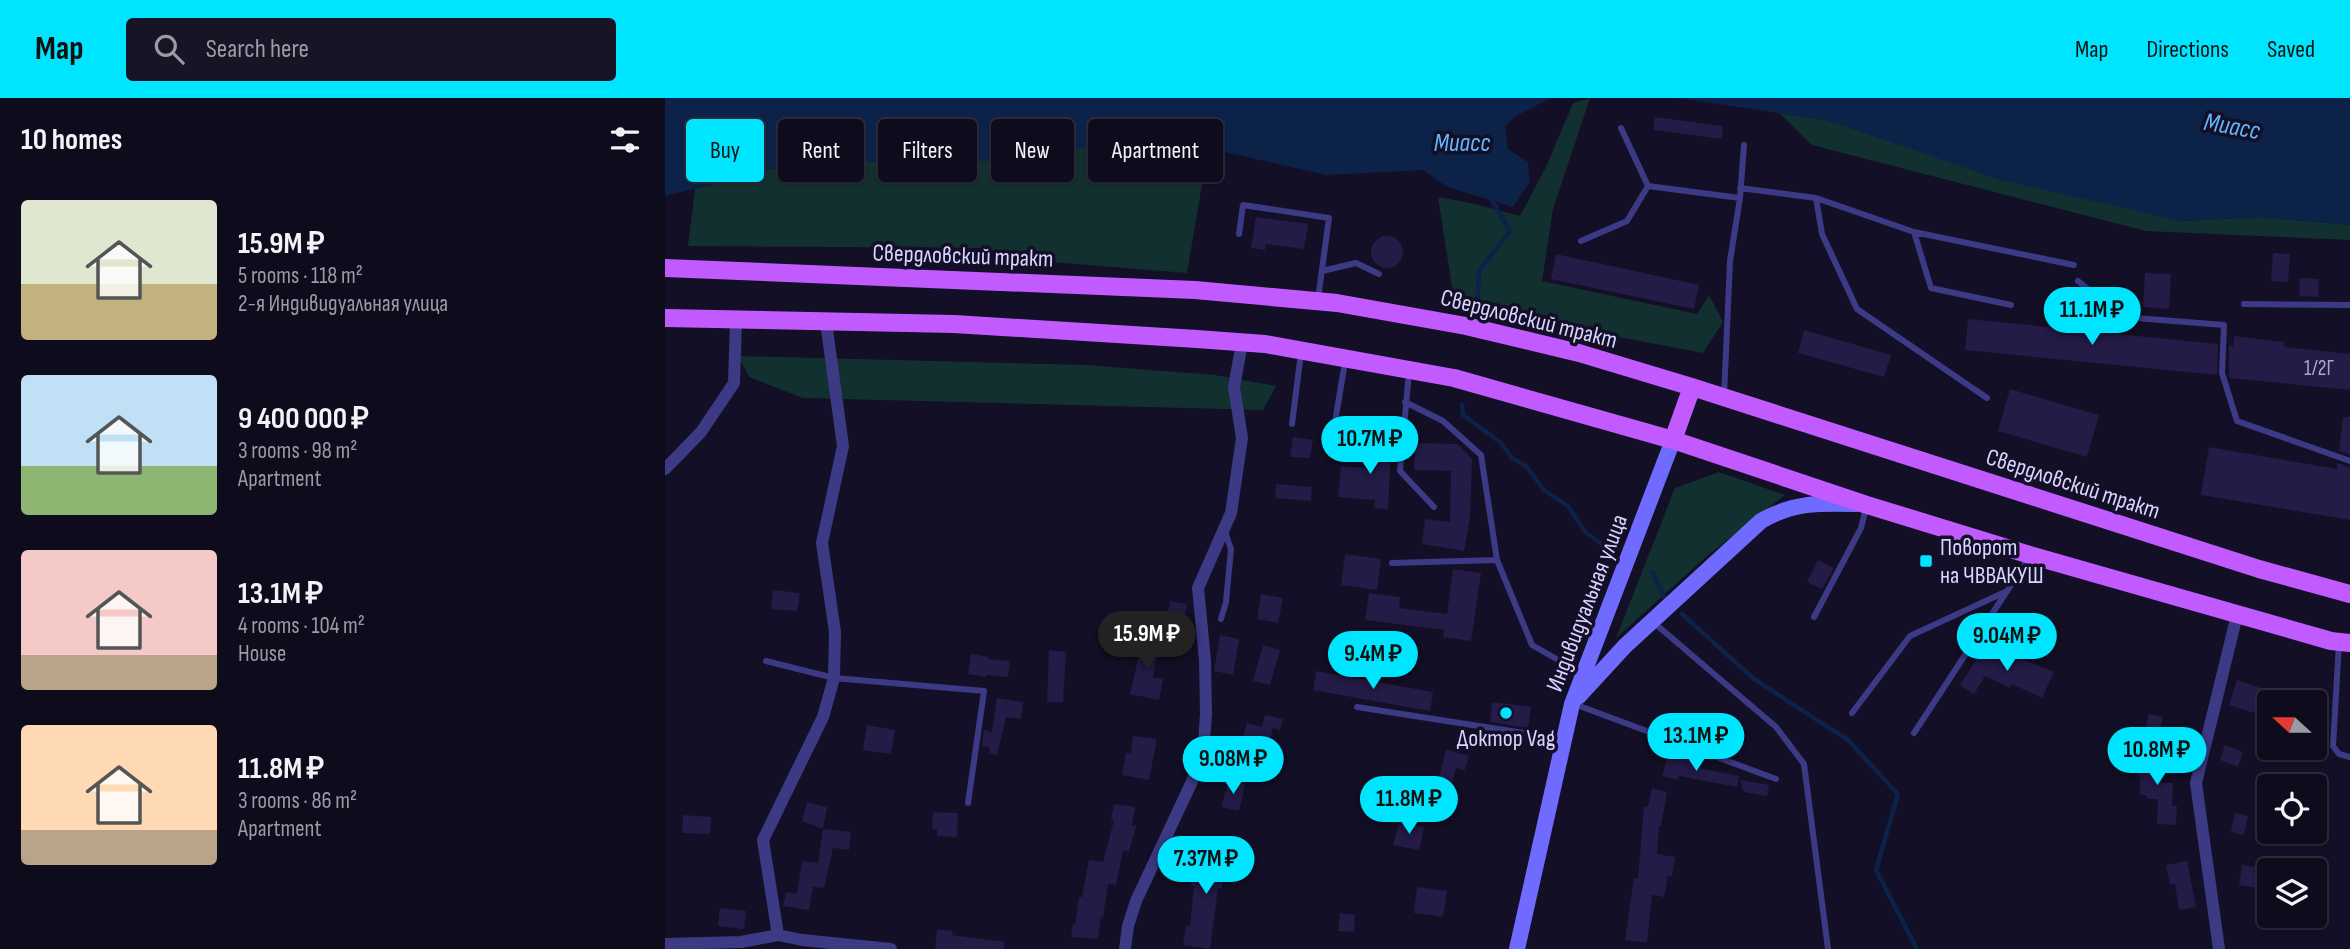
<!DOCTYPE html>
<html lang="en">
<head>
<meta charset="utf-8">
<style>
	:root { --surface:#0e0b1c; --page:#171425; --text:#f1f3f6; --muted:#9b9ba3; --line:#2e2b3b; --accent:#00e5ff }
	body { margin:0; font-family:"Sofia Sans Condensed",sans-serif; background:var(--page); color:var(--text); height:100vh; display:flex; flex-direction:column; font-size:26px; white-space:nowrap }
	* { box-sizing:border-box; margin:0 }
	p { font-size:23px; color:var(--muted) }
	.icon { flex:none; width:38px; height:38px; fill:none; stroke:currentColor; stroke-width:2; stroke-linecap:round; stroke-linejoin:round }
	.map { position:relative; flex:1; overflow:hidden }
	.drawer { display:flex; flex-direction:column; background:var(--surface); width:665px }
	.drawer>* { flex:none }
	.guide { position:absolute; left:21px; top:21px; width:665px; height:63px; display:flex; gap:14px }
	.needle { width:46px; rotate:291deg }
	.fabs { position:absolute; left:1592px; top:592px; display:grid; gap:14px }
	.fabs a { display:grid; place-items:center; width:70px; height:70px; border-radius:7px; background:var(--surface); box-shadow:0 2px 5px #0004,0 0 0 2px var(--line); font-size:35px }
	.price { position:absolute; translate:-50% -60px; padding:0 16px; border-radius:24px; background:var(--accent); color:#111; font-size:23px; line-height:46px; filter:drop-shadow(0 2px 4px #0008) }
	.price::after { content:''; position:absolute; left:50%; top:42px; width:21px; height:16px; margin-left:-10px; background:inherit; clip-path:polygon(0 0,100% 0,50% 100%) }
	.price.selected { background:#222; color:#fff }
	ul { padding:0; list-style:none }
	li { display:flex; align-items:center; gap:21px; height:175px; padding:0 21px }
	li span { display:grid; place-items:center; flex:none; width:196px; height:140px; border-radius:7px; color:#555 }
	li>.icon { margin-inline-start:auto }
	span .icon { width:84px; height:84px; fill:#fffc; stroke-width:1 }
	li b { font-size:30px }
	h2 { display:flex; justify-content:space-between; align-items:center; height:84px; padding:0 21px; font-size:30px }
	.pill { padding:0 24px; border-radius:7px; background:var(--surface); box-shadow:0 2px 5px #0004,0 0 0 2px var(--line); font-size:24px; line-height:63px }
	.pill.selected { background:var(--accent); color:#111 }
	header { display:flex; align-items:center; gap:42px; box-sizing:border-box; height:98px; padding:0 35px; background:var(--accent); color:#111 }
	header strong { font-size:33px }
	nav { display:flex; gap:38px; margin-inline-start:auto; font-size:24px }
	.search { width:490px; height:63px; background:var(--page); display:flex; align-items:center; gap:18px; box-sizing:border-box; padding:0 24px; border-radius:7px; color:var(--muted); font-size:26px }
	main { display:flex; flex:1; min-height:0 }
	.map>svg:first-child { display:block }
	.green { fill:#12302f }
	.water { fill:#0c2248 }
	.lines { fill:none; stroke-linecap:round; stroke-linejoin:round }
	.stream { stroke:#0c2248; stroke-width:4.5 }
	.building { fill:#241b47 }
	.lane { stroke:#3d3a85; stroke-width:6 }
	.street { stroke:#3d3a85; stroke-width:12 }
	.secondary { stroke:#6f6bff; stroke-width:16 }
	.primary { stroke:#c25bff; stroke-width:18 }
	.poi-dot { fill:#00e5ff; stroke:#130f26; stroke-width:2.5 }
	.labels { text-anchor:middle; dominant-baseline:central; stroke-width:7; stroke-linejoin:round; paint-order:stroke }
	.number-label { font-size:21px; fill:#aca6d1 }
	.street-label { font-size:24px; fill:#d9d4ff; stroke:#130f26 }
	.poi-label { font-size:24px; fill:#d9d4ff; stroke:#130f26; text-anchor:start }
	.water-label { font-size:26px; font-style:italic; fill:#62b6ff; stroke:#130f26 }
</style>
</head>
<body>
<header>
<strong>Map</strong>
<div class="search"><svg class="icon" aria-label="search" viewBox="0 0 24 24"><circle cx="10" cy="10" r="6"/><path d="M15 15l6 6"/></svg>Search here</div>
<nav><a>Map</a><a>Directions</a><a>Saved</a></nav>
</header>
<main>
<section class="drawer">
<h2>10 homes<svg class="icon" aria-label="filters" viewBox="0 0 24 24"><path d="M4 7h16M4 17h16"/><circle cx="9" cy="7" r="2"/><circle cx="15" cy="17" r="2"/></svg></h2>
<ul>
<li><span style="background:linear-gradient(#dfe7d0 60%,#c2b280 0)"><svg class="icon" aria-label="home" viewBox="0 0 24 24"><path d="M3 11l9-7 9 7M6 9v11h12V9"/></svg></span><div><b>15.9M ₽</b><p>5 rooms · 118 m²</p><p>2-я Индивидуальная улица</p></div></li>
<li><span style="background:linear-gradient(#bfe0f5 65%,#8fb573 0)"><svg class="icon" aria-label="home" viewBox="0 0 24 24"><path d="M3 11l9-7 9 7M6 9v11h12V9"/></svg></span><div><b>9 400 000 ₽</b><p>3 rooms · 98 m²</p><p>Apartment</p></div></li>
<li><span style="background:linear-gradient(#f6c9c9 75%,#b9a48a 0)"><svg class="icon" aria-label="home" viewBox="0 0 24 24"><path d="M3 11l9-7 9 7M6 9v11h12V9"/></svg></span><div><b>13.1M ₽</b><p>4 rooms · 104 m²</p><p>House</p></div></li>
<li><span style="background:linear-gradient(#ffd9b3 75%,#b9a48a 0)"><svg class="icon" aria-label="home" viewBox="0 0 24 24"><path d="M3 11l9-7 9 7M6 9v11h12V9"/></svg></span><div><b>11.8M ₽</b><p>3 rooms · 86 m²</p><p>Apartment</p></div></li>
</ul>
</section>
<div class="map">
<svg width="1685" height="851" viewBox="0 0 1685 851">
	<rect width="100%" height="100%" fill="#130f26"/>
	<path class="green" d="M925,0l-37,111 -11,72 155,33 12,-19 14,27 -20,31 -248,-47 -17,-109 33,6 49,13 26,-49 27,-64z
		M1114,15l47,7 355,101 80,-4 89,8v15l-204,-9 -334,-86z
		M534,48l6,21 -18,106 -159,-13 -46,-12 -294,-2 7,-57 104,-27 197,-1 95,-14z
		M73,258l348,9 129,10 61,11 -13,24 -460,-12 -54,-21z
		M1054,374l66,23 -78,61 -91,82 59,-150z"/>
	<path class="water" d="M0,0h886l-35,18 -11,10 3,23 20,13 2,20 -17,25 -66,-20 -24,-17 -97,5 -127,-29 -108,1 -95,14 -197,1 -134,34z
		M1013,0h672v127l-89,-8 -80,4 -180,-41 -175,-60z"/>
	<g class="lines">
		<path class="stream" d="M812,214l2,-41 31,-40 -19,-32
			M797,307l1,10 38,28 11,15 14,8 18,24 24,16 17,26 20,14
			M987,474l13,27
			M1017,516l72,65 94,61 50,54 -22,76 41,79"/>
	</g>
	<path class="building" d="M990,19l68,9 -1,13 -69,-9z
		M591,119l52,7 -4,25 -38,-5 -1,6 -14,-2z
		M706 154a16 16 0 1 1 32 0a16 16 0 1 1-32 0Z
		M1608,155l17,1 -2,28 -17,-1z
		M891,156l143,31 -5,24 -143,-30z
		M1480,175l26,1 -2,35 -26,-2z
		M1635,180l19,1 -1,18 -19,-1z
		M1303,221l250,25 -1,31 -252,-25z
		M1139,232l87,25 -7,22 -86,-24z
		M1569,238l50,6v5l66,7v36l-121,-12v-33l4,1z
		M1345,291l89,26 -12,42 -89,-26z
		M1678,319h7v38l-11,-4z
		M713,331l14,1 -4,79 -14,-1 1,-8 -37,-3 3,-31 35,3z
		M628,339l20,3 -3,18 -20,-1z
		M750,345l43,1 14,15 -2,59 -6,33 -42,-7 3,-25 25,3 1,-51 -37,-1z
		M1544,349l128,22v-6l13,4v53l-149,-25z
		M611,386l36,3 -1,14 -36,-3z
		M680,456l36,5 -4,31 -36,-5z
		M1153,462l16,8 -12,21 -15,-7z
		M788,471l28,4 -10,68 -28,-4 1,-7 -79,-10 4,-27 31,4 -1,11 48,6z
		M108,492l27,3 -3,18 -26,-2z
		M596,496l22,4 -5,25 -21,-4z
		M505,503l17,3 -5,29 -17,-3z
		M555,537l19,4 -6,36 -19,-4z
		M478,539l17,2 -7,38 10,2 -4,21 -29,-6z
		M1316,546l24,14 2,-5 47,19 -12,26 -30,-14 -2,4 -25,-12 -11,18 -14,-9 16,-25 -3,-2z
		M598,547l17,5 -10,35 -17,-4z
		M384,552l17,2 -3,50h-16z
		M306,556l17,3v2l22,2 -2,16 -22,-2v2l-18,-3z
		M651,573l117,21 -3,19 -117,-21z
		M1572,582l59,20 -1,2h-25v16l-41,-13z
		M332,600l26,4 -2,17 -15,-2 -9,38 -8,-2 1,-6 -8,-1 2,-16 8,2z
		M827,604l39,5 -3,21 -38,-6z
		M1484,616l14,3 -5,21 -14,-4z
		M600,617l18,4 -3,11 -7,-2 -5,19 -26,-7 5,-17 15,4z
		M202,627l28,5 -4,24 -28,-4z
		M468,638l24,3 -8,41 -27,-5 4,-22 5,1z
		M1560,647l18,7 -5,15 -18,-7z
		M781,651l23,7 -4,14 -9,-2 -8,34 -14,-4z
		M1473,655l24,1v29h11l-1,23h5l-1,19 -19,-1 1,-25h-10l-2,-4h-6v-18h-3z
		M1003,658l31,7 -1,5 41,8 -2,11 -58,-11 -1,4 -16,-4z
		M564,682l16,4 -6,27 -18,-4z
		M1075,682l29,5 -2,11 -23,-4z
		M987,690l15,4 -6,34h-2l-2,28 18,3 -3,20 -4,-1 -4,21 -12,-2 -5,48 -22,-3 9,-62 4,1 6,-73 4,1z
		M142,704l20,5 -4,22 -21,-8z
		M449,706l21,3 -3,18 4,1 -7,26 -6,-2 -7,35 -8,-1 -5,34 -2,-1 -3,22 -27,-2 2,-13h2l4,-27h3l7,-37 14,2 11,-42 -3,-1z
		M268,714l25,1 -1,24 -20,-1v-6l-5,-2z
		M1570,715l13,3 -4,19 -13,-3z
		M18,717l28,2 -1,17 -28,-1z
		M734,724l25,5 -5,23 -26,-5z
		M158,731l28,3 -2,18 -16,-2 -9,40 -11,-1 -4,23 -26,-4 3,-14 11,2 5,-33 16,2z
		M539,743l22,1 -4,47 -4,-1 -8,61 -27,-4 3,-20 4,1 4,-40h-3l2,-16 9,1z
		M1522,763l9,46 -17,3 -4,-26 -5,1 -4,-20z
		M1577,767l19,3 -3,20 -19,-3z
		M752,789l30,4 -4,26 -29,-4z
		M55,810l26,3 -2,18 -26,-3z
		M675,815l15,2 -1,17 -16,-1z
		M272,831l16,2 -1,4 53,7 -1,7h-69z"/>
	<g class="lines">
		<path class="lane" d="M983,88l92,12
			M1075,90l76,10 98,34 160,33
			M1151,100l6,36 35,75 130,89
			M1249,134l17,56 80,17
			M574,136l4,-29 86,13 -11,81
			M916,143l46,-20 21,-35 -27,-58
			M657,173l34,-8 23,11
			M1413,183l45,36 101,8 -2,48 15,48 113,40
			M1579,206l106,1
			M744,274l-9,99 34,36
			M1059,298l6,-135 10,-63 4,-53
			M740,304l38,19 38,34 16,105 35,85 49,28
			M670,324l10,-60
			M627,326l9,-71
			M727,465l105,-3
			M1149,519l47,-89 5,-20
			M556,521l5,-17 5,-53 -6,-17
			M988,524l123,105 28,37 24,185
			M1674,545l-6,103 6,8 11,3
			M101,563l68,17 150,13 -16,112
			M909,606l202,75
			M692,609l205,32
			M1187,615l58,-77 95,-44
			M1249,635l116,-177"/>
		<path class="street" d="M0,371l36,-37 33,-49 2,-62
			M113,837l-15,-95 60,-123 11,-39 1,-46 -13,-89 21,-97 -17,-124
			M0,846l76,-2 37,-7 24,5 89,9
			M460,851l3,-23 8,-25 67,-143 3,-44 -1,-54 -7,-72 33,-75 11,-75 -8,-51 8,-44
			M1554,851l-23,-166 41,-168"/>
		<path class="secondary" d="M913,599l47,-51 136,-125c33,-19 58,-18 95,-17
			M852,851l55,-245 101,-264"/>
		<path class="primary" d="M0,170l530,22 142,13 129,23 113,27 113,34 567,182 91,25
			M0,220l289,6 243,15 68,5 189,34 219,62 194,65 163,50 301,86 19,2
			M1008,342l19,-53"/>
	</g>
	<g class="poi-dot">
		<rect x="1254" y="456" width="14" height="14" rx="3.5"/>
		<circle cx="841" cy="615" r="7"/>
	</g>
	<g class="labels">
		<g class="number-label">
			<text x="1654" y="270">1/2Г</text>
		</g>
		<g class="street-label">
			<text transform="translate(298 158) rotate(2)">Свердловский тракт</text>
			<text transform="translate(864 221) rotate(14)">Свердловский тракт</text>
			<text transform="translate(1408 386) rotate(18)">Свердловский тракт</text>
			<text transform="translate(922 505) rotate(-69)">Индивидуальная улица</text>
		</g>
		<g class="poi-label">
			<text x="1275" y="449">Поворот<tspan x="1275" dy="28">на ЧВВАКУШ</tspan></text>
			<text x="841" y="640" text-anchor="middle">Доктор Vag</text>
		</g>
		<g class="water-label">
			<text transform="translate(1567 29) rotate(10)">Миасс</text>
			<text x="797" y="45">Миасс</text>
		</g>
	</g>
</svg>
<div class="fabs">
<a><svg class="needle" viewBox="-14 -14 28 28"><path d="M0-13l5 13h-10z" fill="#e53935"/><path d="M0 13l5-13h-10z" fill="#9b9ba3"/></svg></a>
<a><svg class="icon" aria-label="locate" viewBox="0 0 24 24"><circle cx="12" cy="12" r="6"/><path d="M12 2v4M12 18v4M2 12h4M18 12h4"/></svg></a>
<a><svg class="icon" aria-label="layers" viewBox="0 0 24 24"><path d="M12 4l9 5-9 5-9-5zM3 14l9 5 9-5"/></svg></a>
</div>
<b class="price" style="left:1427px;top:249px">11.1M ₽</b>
<b class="price" style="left:705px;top:378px">10.7M ₽</b>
<b class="price selected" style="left:482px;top:573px">15.9M ₽</b>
<b class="price" style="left:1342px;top:575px">9.04M ₽</b>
<b class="price" style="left:708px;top:593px">9.4M ₽</b>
<b class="price" style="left:1031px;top:675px">13.1M ₽</b>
<b class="price" style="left:1492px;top:689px">10.8M ₽</b>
<b class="price" style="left:568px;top:698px">9.08M ₽</b>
<b class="price" style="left:744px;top:738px">11.8M ₽</b>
<b class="price" style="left:541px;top:798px">7.37M ₽</b>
<div class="guide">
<a class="pill selected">Buy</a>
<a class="pill">Rent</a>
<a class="pill">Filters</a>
<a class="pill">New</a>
<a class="pill">Apartment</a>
</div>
</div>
</main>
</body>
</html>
